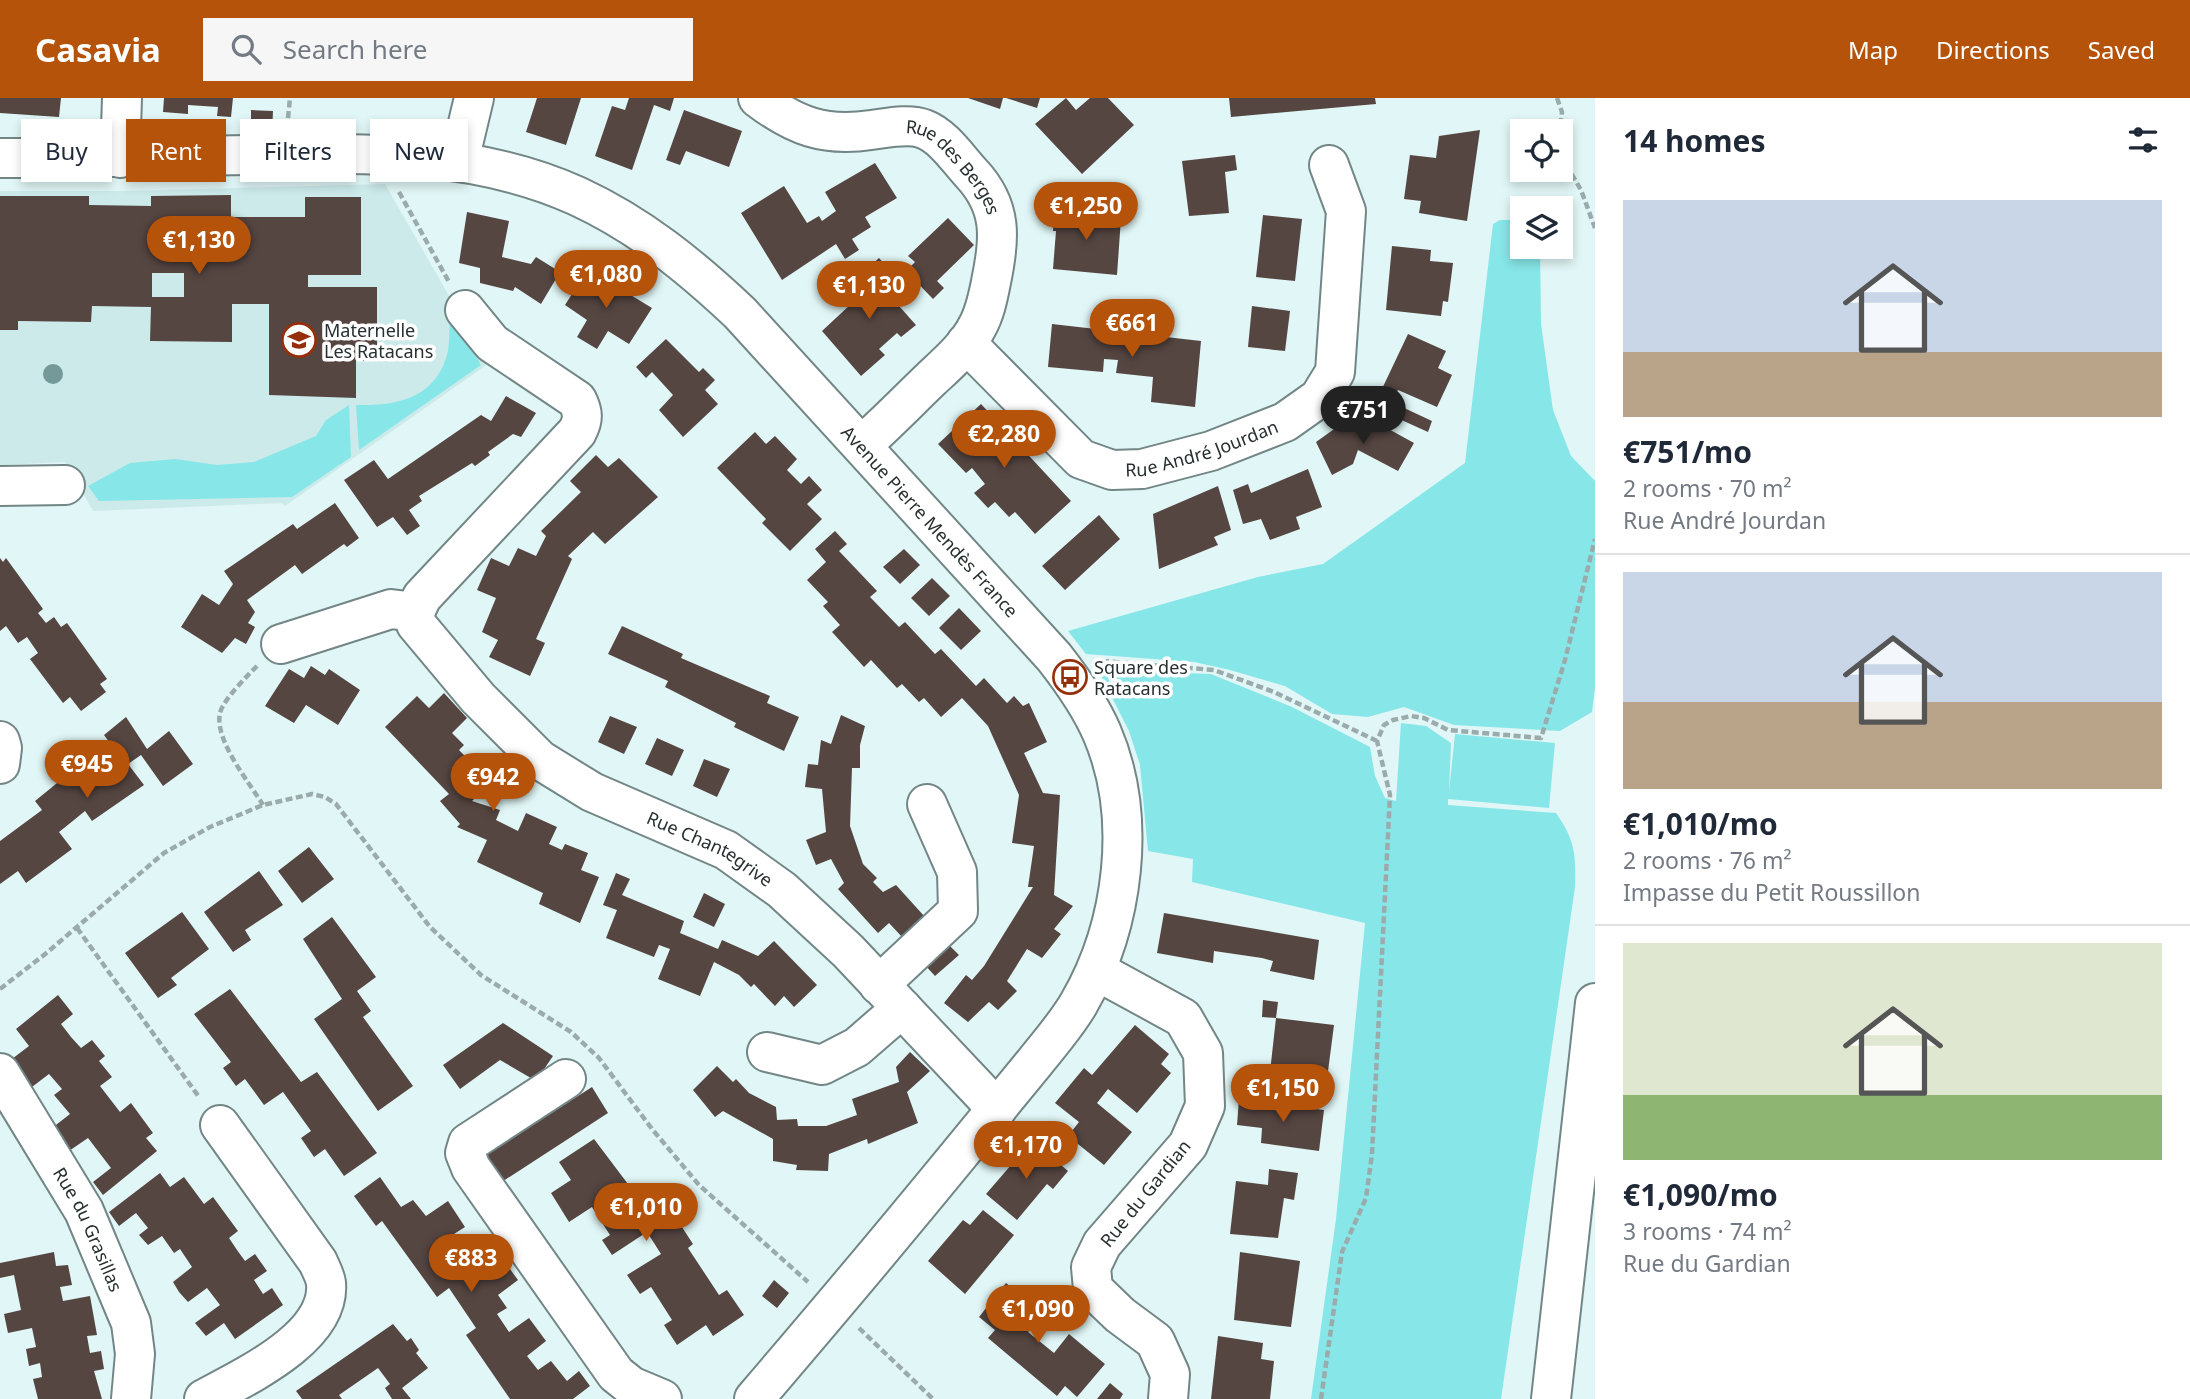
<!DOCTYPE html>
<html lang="en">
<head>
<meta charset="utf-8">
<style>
	:root { --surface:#fff; --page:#f6f6f7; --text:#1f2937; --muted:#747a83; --line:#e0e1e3; --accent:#b45309 }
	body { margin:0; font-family:"Noto Sans",sans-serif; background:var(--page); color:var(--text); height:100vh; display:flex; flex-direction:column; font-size:26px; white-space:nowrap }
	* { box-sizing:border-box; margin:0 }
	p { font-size:23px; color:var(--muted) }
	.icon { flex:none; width:38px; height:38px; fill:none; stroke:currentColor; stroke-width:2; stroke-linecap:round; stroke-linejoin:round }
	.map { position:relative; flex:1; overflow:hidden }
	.details { display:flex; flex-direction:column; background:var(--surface); width:595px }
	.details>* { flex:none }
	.guide { position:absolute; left:21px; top:21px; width:665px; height:63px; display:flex; gap:14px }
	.tools { position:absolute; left:1510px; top:21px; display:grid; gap:14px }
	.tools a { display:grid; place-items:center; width:63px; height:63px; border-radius:0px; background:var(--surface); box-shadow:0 4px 10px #0003; font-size:35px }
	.price { position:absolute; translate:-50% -60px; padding:0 16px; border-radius:24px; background:var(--accent); color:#fff; font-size:23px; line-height:46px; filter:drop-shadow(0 2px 4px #0008) }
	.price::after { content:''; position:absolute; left:50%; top:42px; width:21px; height:16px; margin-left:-10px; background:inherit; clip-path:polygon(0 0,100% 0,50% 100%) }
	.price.on { background:#222; color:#fff }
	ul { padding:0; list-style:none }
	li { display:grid; align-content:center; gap:14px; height:371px; padding:0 28px }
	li+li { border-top:2px solid var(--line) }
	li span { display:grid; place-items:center; height:217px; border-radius:0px; color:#555 }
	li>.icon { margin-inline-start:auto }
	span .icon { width:126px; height:126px; fill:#fffc; stroke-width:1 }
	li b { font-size:30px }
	h2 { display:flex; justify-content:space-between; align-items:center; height:84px; padding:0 28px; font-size:30px }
	.pill { padding:0 24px; border-radius:0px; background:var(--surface); box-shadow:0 4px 10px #0003; font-size:24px; line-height:63px }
	.pill.on { background:var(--accent); color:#fff }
	header { display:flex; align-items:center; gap:42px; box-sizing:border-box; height:98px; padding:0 35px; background:var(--accent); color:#fff }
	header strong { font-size:33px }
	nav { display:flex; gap:38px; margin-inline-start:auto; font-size:24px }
	.search { width:490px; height:63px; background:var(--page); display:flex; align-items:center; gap:18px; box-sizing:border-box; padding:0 24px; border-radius:0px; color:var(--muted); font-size:26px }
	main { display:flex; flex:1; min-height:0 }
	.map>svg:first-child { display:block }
	.built { fill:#cceaea }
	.green { fill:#87e6e8 }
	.building { fill:#564642; fill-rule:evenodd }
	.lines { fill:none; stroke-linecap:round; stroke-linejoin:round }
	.minor-casing { stroke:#738686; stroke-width:42 }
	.path { stroke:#9babab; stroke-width:4.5; stroke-dasharray:7 3.5; stroke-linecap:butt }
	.minor { stroke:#fff; stroke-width:38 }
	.tree { fill:#759898 }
	.labels { text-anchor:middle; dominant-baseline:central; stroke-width:7; stroke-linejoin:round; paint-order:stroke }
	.street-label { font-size:18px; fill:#272f2f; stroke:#fff }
	.poi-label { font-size:18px; fill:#272f2f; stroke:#fff; text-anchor:start }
</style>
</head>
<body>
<header>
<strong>Casavia</strong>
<div class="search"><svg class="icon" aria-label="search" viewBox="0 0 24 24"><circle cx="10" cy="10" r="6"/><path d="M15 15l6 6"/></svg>Search here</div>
<nav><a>Map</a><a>Directions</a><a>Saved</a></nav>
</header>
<main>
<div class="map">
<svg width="1595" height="1301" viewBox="0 0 1595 1301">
	<rect width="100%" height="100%" fill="#e1f6f6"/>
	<path class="built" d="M385,86l103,180 -203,142 -3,-3 -189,8 -28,-49 -65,3v-274h120z"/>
	<path class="green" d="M1500,122h22v27h18l1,77 12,86 18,46 24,25v207l-3,24 -32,19 -106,-6 -50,-18 -36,10 -36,-3 -47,-28 -55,-16 -36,-8 -108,-8 -18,-23 190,-54 65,-13 142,-101 28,-239z
		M450,214l31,53 -122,85 -3,-45c42,1 81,-7 92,-54 2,-12 1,-26 2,-39z
		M349,307l2,52 -59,40 -193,4 -11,-15 42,-23 45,-4 42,6 37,-3 62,-26 10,-16z
		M1098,572l113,4 81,33 78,40 5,29 10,22 11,3 5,-78 25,3 25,17 -2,49 6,-58 100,9 -6,65 -101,-9v6l108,8c19,27 20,41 19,74l-74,512h-190l25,-180 29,-296 -173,-41 1,-23 -45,-8 -8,-86 -11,-34z"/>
	<path class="building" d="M0,0h61l-2,19 -59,-4z
		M164,0h69l-2,19 -14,-1 1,-9 -30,-2v9l-25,-2z
		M537,0h44l-15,47 -40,-13z
		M629,0h45l-4,13 -16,-6 -22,65 -37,-14 17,-50 13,4z
		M968,0h35l-3,11z
		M1006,0h34l-3,10z
		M1066,0l10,12 14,-12h18l26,27 -52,49 -47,-50z
		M1229,0h146l1,6 -145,13z
		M251,12l22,1 -1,22h-21z
		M684,12l58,21 -13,36 -43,-16 -6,14 -14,-5z
		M1480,32l-13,91 -48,-8 2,-12 -17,-2 6,-44 26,3 3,-22z
		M1235,57l2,15 -12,2 4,41 -40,3 -7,-55z
		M875,65l22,35 -32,19 6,10 -19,12 7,11 -14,9 -9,-15 -54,36 -41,-67 43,-27 23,37 12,-7 3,5 14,-10 -11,-19z
		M231,97v22h74v-20h56v78h-53v12h69v74h-21v37l-87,-3v-91h-37v38l-82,-1 1,-34 -59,-1 -1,16 -73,-1v9h-18v-134h89v9l62,1v-10zM152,175h32v24h-32z
		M1055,108l30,2 -1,6 37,4 -4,57 -64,-6 3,-38h-3z
		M467,114l42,9 -7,36 29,7 5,-7 24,15 -19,32 -26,-17 -2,4 -33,-8v-15l-21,-5z
		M1263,117l39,4 -7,62 -39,-4z
		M948,120l26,27 -37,36 7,7 -11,11 -27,-28 9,-9 -7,-6z
		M1392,148l39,4 -1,11 23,2 -5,39 -5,-1 -2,15 -55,-6z
		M879,160l16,18 -13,11 34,38 -15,12 -4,-4 -18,16 6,6 -24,21 -39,-45 43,-40 -11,-10z
		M588,171l64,39 -23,36 -21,-13 -11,18 -20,-12 10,-17 -22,-15z
		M1252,208l38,5 -5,40 -37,-4z
		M1052,226l149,17 -6,66 -44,-5 2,-25 -37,-4 2,-13 -14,-1 -1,13 -55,-5z
		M1408,236l38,17 -8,17 14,7 -15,32 -39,-17 -4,8 -13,-7z
		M666,241l33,33 4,-4 12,12 -10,10 13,14 -35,33 -24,-27 14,-15 -21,-23 -6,6 -10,-11z
		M506,298l30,17 -15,24 -8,-3 -25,18 2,3 -15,11 -3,-3 -53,33 3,5 -13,9 11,16 -13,9 -14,-18 -16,10 -33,-47 30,-20 14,19 93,-64 10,6z
		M981,306l90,97 -36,33 -20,-22 -6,5 -14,-15 -7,6 -14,-15 11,-9 -13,-16 -6,5 -28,-29z
		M1402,309l30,14 -4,11 -31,-14z
		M1365,318l49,27 -16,28 -40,-21 -5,14 -21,11 -16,-33 28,-20 13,8z
		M755,334l11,12 9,-8 22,23 -10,11 14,14 8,-8 13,14 -15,14 15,15 -32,32 -28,-28 4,-4 -49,-51z
		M596,357l12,12 11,-9 39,39 -53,47 -12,-12 -25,24 4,3 -36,80 9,4 -15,33 -41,-19 9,-17 -16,-8 14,-34 -19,-8 14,-32 18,8 9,-18 18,8 10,-20 -5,-5 40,-39 -11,-11z
		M1308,371l14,38 -26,10 4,12 -30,11 -9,-21 -18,5 -10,-34 15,-6 3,9z
		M1218,388l13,44 -17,7 4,8 -59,24 -6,-55z
		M335,405l24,35 -12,9 -3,-3 -42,30 -7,-9 -48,35 8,12 -7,11 7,4 -9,17 -11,-6 -13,15 -41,-26 21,-33 17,11 14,-21 -9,-13 69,-47 4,5z
		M1099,417l21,24 -55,51 -23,-24z
		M835,433l12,13 -8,7 38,40 -7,6 29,30 6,-5 30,32 6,-5 35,37 8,-8 23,25 7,-7 9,10 6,-3 18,39 -23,11 19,40 17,2 -6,100 19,11 -19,23 7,5 -19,24 -15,-9 -20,32 10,10 -19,19 -9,-8 -21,20 -24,-19 22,-28 6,5 12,-14 49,-79h-5l6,-41 -22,-3 7,-48 -31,-69 -26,-28 -21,19 -17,-19 -5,4 -17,-18 -5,4 -26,-28 -7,7 -32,-35 8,-7 -17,-19 5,-4 -21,-22 19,-18 -11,-13z
		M904,451l16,16 -20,19 -17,-17z
		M0,460l3,4 3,-4 37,51 -5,4 8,10 8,-6 7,10 6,-4 40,56 -7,5 6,8 -25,19 -11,-14 -7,6 -33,-44 8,-6 -11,-16 -9,6 -12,-17 -6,5z
		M932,480l18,18 -21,20 -18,-18z
		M959,510l22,23 -20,19 -22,-22z
		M622,528l61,28 -2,4 89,38 -3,7 32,14 -15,34 -50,-24 2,-4 -71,-36 3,-6 -60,-27z
		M311,568l14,9 4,-6 31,21 -22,35 -32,-20 -12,18 -29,-17 24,-37 15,9z
		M444,595l23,25 -15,15 12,12 -5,5 18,18 -13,11 14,16 -6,6 28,9 -4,10 22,11 8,-18 31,14 -8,17 13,6 3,-6 23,9 -7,17 18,7 -19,46 -41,-19 4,-11 -66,-31 10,-22 -30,-13 3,-3 -20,-23 9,-7 -64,-67 32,-31 12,12z
		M841,617l24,11 -5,19v23h-8l-2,58 13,38 14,14 -4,4 10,10 13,-7 29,32 -22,21 -14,-15 -11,10 -40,-44 6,-6 -13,-24 -15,6 -10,-25 20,-8 -4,-43 -17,-2 3,-23 10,1 3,-25 10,4z
		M610,618l27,11 -13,27 -26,-12z
		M126,619l21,32 22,-18 24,33 -30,22 -22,-31 -13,9 16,21 -52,36 -7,-10 -11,9 -15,12 13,17 -46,34 -8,-12 -18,13v-43l42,-31 -7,-9 27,-22 5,7 48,-36 -11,-15z
		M657,640l27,12 -12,26 -27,-12z
		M704,661l26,10 -13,28 -24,-11z
		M309,749l25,32 -32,24 -24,-32z
		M259,773l24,34 -38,25 6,10 -18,12 -29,-40z
		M616,775l14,6 -8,16 62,26 -4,12 38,16 4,-9 36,16 16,-15 43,44 -23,22 -10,-11 -9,10 -21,-22 -3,3 -12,-12 -25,-13 -14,34 -42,-17 12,-30 -11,-4 -5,12 -48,-19 11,-28 -14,-5z
		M704,795l21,11 -11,23 -21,-10z
		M182,814l27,37 -38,29 6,7 -19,13 -33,-45z
		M1164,815l155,27 -5,40 -44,-9 3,-10 -11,-3 -48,-7 -1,12 -56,-10z
		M332,819l44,60 -19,14 14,20 -8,6 50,69 -35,25 -64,-92 28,-20 -39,-60z
		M947,845l12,12 -24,21 -11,-12z
		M230,891l71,93 16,-10 60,81 -33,23 -19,-27 -11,8 -13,-19 10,-7 -28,-39 -19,13 -19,-26 -9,7 -13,-18 8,-6 -37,-48z
		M58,897l15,19 -12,10 10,13 10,11 11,-8 13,16 -6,5 13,16 -12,9 20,26 11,-9 22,30 -7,5 11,13 -54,44 -10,-13 18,-14 -23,-30 -19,13 -17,-23 18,-14 -16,-19 8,-6 -13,-15 -21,16 -20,-28 21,-16 -13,-17z
		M1263,902l15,2 -2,16 58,7 -7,54 -57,-7 6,-54 -14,-1z
		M503,925l50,33 -17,25 -36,-21 -40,29 -17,-24z
		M1135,927l34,29 -8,10 10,9 -34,40 -29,-24 -11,14 35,29 -28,33 -36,-29 11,-14 -24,-19 29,-35 8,7z
		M910,954l20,19 -23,21 11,31 -50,21 -1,-5 -38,15 -1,17 -32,-1 1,-5 -24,-4v-22l-50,-28 -8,6 -22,-27 24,-24 16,16 3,-3 13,14 27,14 1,13 20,-1 1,7h28l31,-11 -5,-16 47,-17 -3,-15z
		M592,989l16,26 -114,74 -17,-26z
		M1239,1001l85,11 -5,41 -58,-8 1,-15 -25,-3z
		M594,1041l43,57 6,-4 9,13 11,-7 30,46 -5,4 31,47 8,-5 17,25 -31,21 -7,-11 -29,20 -13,-20 8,-5 -21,-33 -11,7 -13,-19 34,-21 -14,-22 -35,23 -10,-15 8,-5 -18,-28 -23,15 -18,-29 20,-13 -12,-18z
		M1036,1046l32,27 -15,18 -6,-5 -30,36 -31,-26 32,-37 4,4z
		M1269,1071l29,4 -4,27 -10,-2 -6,40 -48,-4 6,-53 32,4z
		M160,1075l10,14 14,-10 20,27 9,-7 25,34 -9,7 8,12 8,11 10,-7 12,17 -13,9 9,14 9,-6 11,17 -48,34 -11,-16 -18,13 -11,-13 25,-18 -13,-17 -19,14 -9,-10 -6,-10 19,-15 -12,-18 -6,4 -12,-17 -14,9 -9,-10 9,-7 -12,-15 -17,13 -10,-14z
		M380,1079l21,30 12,-7 13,16 22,-15 17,26 -22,14 10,15 11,-8 13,19 22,-13 19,26 -20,15 9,13 -10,6 12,18 20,-14 17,23 -19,15 11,14 13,-9 16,20 12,-10 11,15 -17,13h-63l-44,-64 10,-7 -27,-40 -12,9 -55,-76 -6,5 -22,-30z
		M983,1112l31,25 -49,59 -37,-33 35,-41 7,5z
		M54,1154l2,14 12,-1 4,20 -12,2 3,14 27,-5 7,39 -10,1 3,17 11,-2 3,18 -10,2 8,28h-64l-5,-20 9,-2 -2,-14 -11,3 -3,-17 10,-2 -4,-19 -24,5 -4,-19 17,-4 -7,-35 -14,3v-15z
		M1240,1154l60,9 -9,66 -57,-7z
		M774,1182l15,13 -12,15 -15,-12z
		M1006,1185l37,31 -15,18 26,21 15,-19 36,30 -28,33 -12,-11 -8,10 -69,-58 7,-8 -16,-13z
		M393,1226l14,17 4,-3 8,12 -3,3 12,15 -26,20 9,11h-19l-7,-11 5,-4 -12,-16 -39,27 3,4h-40l-6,-8z
		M1218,1238l45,7 -2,16 13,2 -4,38h-59z
		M1110,1285l13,11 -3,5h-23z"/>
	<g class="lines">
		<g class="minor-casing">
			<g id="minor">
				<path id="s1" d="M758,0c37,28 66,39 113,32 16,-2 38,-7 53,-1 19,7 34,30 47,44 32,34 29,66 20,109 -3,15 -6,31 -14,45 -10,20 -30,37 -46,52 -23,22 -45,45 -69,66"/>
				<path id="s2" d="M0,60c83,0 166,-2 249,-3 111,-2 225,-6 328,41 63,29 113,70 163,117l314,344c18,23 36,48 48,76 36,84 22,192 -23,270 -12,21 -29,40 -44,59 -29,35 -58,71 -87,106 -64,78 -129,155 -194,231"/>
				<path d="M120,60l2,-60"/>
				<path d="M459,63l15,-63"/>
				<path id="s3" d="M465,212l27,33 85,57c6,12 7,19 0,32l-155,165 -7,15 1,12 62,74 62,62 52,32 134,58 56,40 66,61 149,158"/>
				<path id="s4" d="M966,245l115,116 31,11 30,-1 69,-18 74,-29 34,-24 16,-26 11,-161 -17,-46"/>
				<path d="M0,388l65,-1"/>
				<path d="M281,546l110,-35 24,3"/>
				<path d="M0,643l2,7 -2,16"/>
				<path d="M1097,873l86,47 20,35 2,53 -17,39 -86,99 -11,23 2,22 27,26 35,26 15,33 -2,25"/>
				<path d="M879,887l79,-74 -1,-39 -30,-68"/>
				<path d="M767,954l55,13 35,-18 45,-39"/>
				<path id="s5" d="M0,975l84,138 47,112 4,31 -4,45"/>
				<path d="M566,981l-98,64 -3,10 6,15 145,206 15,12 31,13"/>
				<path d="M204,1301c40,-22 127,-61 122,-116 -1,-7 -5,-14 -8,-21l-98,-137"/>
				<path d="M1551,1301l44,-396"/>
			</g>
		</g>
		<path class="path" d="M1557,0l5,14 -2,19
			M288,20l2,-20
			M1561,58l20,34 14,38
			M399,94l50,90
			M1102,563l112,9 60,22 103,49
			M257,568c-10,10 -34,34 -37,47 -6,27 29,69 43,92
			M77,830l122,169
			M0,891l44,-34 120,-102 46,-26 53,-22 49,-11 13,3 11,7 94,123 51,48 90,57 28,26 53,71 47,56 109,97
			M859,1230l74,71
			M1321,1301l21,-147 24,-54 6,-44 18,-359 -13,-54 7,-16 9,-5 18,-4 13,2 24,12 93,8 24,-78 30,-121"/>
		<use href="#minor" class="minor"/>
	</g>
	<circle class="tree" cx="53" cy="276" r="10"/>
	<defs>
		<g id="school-ring" transform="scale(1.75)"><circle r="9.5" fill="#fff" stroke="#952f0b" stroke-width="1.5"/><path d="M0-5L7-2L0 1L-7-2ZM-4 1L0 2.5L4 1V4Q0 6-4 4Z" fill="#952f0b"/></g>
		<g id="bus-ring" transform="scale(1.75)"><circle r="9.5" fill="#fff" stroke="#952f0b" stroke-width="1.5"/><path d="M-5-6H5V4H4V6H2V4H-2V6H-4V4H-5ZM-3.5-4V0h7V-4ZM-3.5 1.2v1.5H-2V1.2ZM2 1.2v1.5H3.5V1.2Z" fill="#952f0b"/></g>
	</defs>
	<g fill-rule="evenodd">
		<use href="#school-ring" x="299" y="242"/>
		<use href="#bus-ring" x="1070" y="579"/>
	</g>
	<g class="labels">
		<g class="street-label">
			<text stroke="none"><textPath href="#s1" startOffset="222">Rue des Berges</textPath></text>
			<text stroke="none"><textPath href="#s4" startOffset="289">Rue André Jourdan</textPath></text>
			<text stroke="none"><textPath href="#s2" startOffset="1066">Avenue Pierre Mendès France</textPath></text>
			<text stroke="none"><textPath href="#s3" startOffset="810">Rue Chantegrive</textPath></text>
			<text transform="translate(1145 1095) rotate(-51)">Rue du Gardian</text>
			<text stroke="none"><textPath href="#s5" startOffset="180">Rue du Grasillas</textPath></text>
		</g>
		<g class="poi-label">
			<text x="324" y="232">Maternelle<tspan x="324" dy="21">Les Ratacans</tspan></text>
			<text x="1094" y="569">Square des<tspan x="1094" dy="21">Ratacans</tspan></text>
		</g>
	</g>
</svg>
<div class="tools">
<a><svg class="icon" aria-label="locate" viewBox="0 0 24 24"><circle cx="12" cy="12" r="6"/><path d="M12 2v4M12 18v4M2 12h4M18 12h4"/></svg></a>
<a><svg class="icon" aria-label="layers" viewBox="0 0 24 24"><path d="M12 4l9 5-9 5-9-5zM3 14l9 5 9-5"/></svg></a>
</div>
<b class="price" style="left:1086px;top:144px">€1,250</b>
<b class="price" style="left:199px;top:178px">€1,130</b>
<b class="price" style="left:606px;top:212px">€1,080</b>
<b class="price" style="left:869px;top:223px">€1,130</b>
<b class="price" style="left:1132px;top:261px">€661</b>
<b class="price on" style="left:1363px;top:348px">€751</b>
<b class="price" style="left:1004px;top:372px">€2,280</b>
<b class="price" style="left:87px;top:702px">€945</b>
<b class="price" style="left:493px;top:715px">€942</b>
<b class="price" style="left:1283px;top:1026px">€1,150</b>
<b class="price" style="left:1026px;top:1083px">€1,170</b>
<b class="price" style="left:646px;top:1145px">€1,010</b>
<b class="price" style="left:471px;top:1196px">€883</b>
<b class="price" style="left:1038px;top:1247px">€1,090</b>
<div class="guide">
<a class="pill">Buy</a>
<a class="pill on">Rent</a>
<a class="pill">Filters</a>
<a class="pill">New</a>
</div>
</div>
<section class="details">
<h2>14 homes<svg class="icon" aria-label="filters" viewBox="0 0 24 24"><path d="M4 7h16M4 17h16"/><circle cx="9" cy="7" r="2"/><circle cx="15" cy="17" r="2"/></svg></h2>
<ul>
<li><span style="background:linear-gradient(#c9d6e8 70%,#b9a48a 0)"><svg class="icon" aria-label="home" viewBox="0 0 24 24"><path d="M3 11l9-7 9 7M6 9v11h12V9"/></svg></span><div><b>€751/mo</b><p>2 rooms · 70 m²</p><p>Rue André Jourdan</p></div></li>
<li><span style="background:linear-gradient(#c9d6e8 60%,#b9a48a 0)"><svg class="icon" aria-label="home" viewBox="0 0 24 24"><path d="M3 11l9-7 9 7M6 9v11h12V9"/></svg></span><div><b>€1,010/mo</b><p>2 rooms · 76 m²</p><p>Impasse du Petit Roussillon</p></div></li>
<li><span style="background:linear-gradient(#dfe7d0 70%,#8fb573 0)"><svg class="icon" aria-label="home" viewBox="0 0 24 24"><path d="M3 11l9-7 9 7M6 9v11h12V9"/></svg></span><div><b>€1,090/mo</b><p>3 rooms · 74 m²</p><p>Rue du Gardian</p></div></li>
</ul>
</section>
</main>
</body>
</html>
